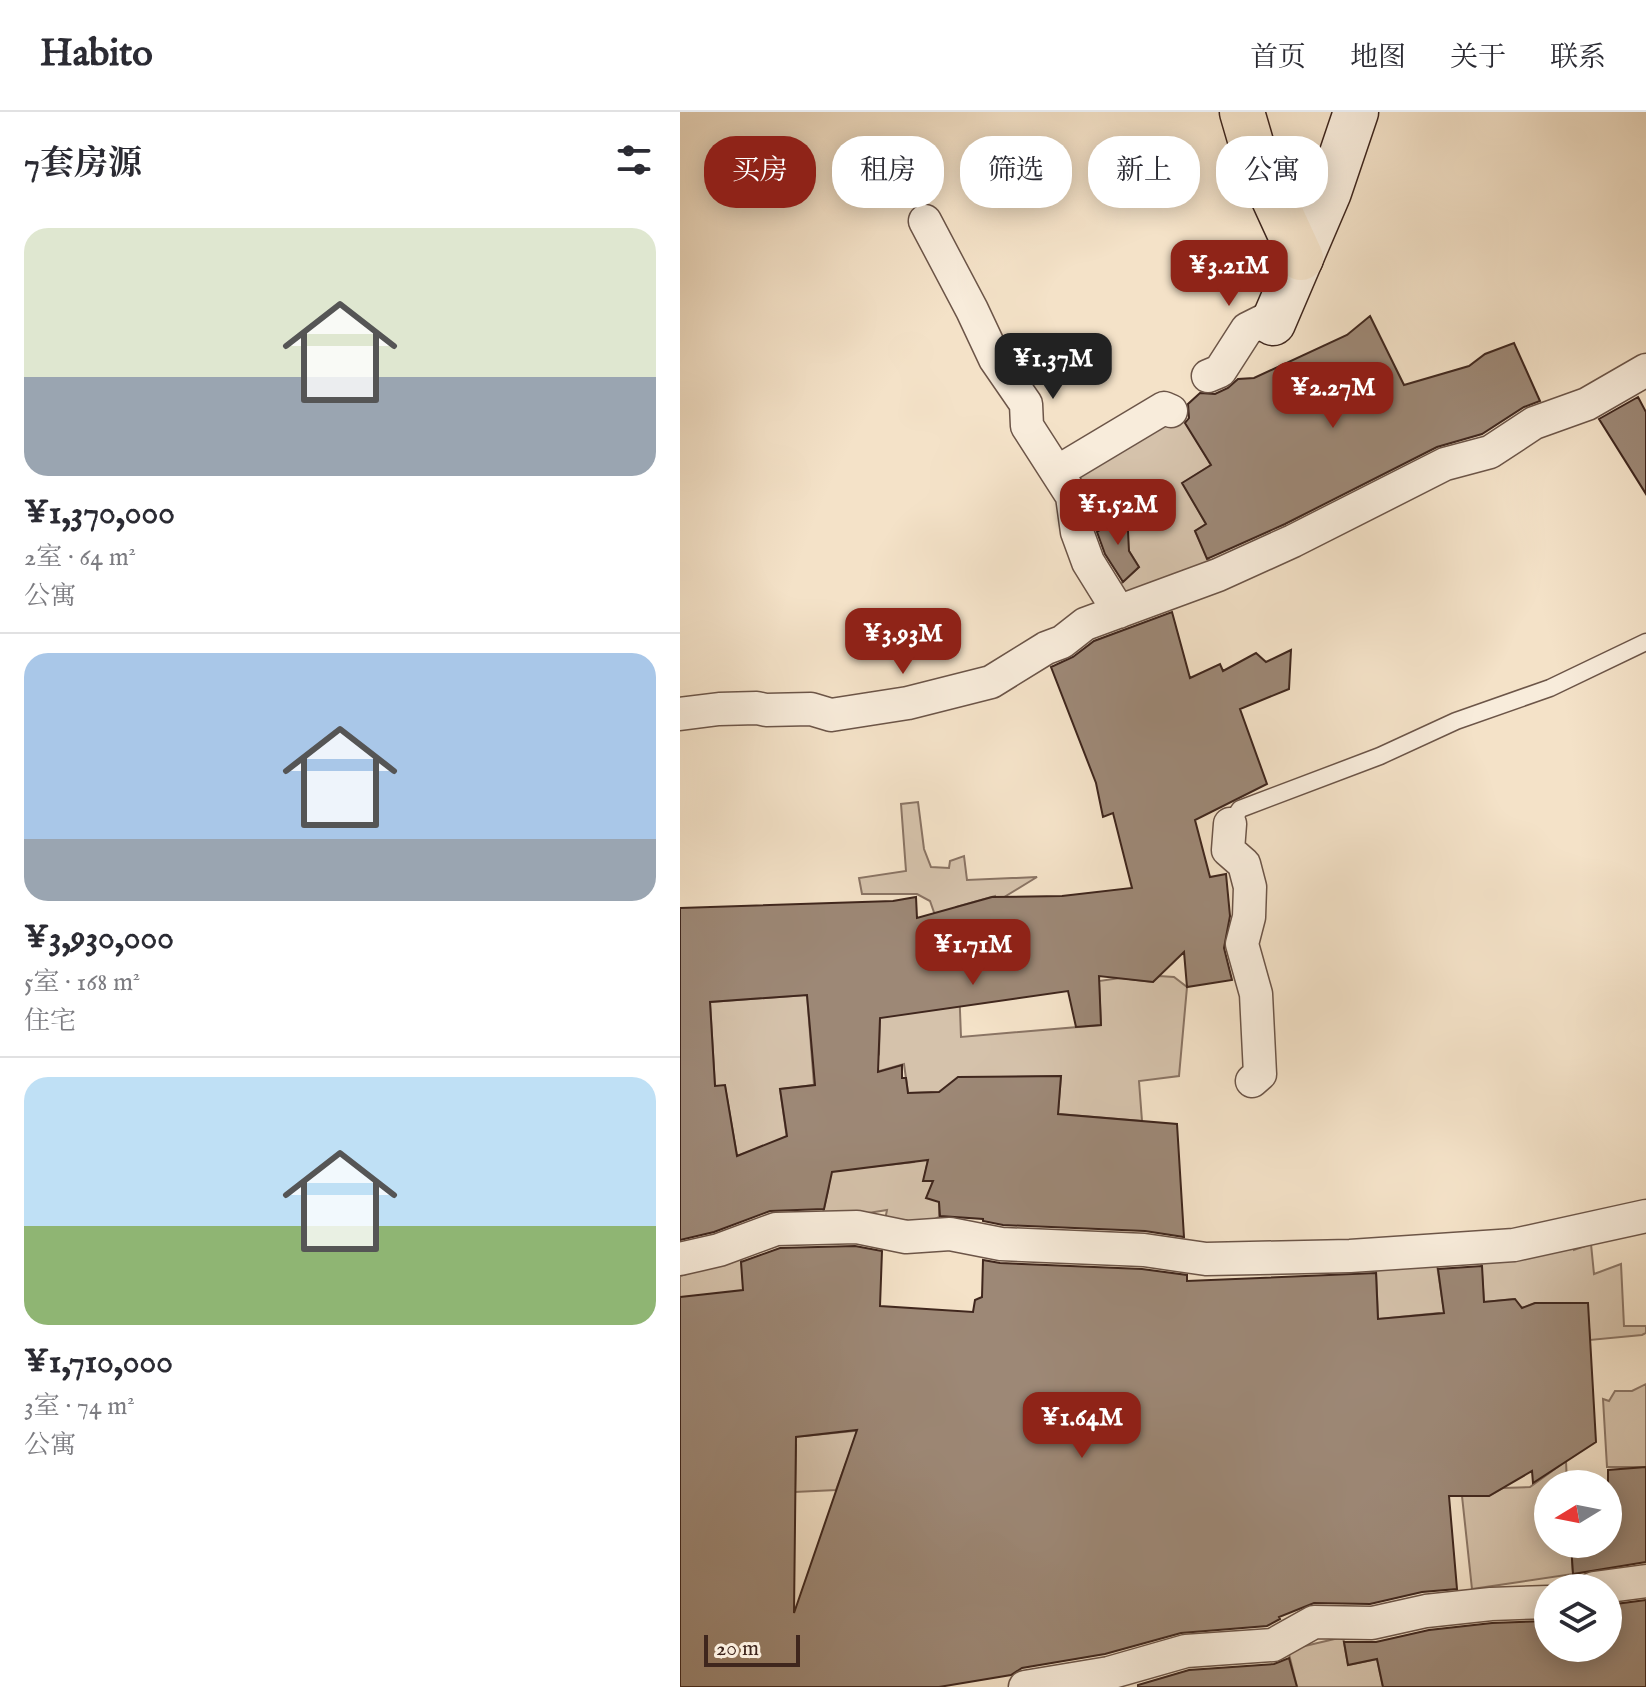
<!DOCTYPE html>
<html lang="zh">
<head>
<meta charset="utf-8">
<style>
	:root { --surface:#fff; --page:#f2f2f3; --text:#2b2b33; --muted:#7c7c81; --line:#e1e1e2; --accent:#8f2418 }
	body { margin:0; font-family:"IM FELL English","Noto Serif SC",serif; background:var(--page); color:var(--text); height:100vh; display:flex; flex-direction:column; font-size:30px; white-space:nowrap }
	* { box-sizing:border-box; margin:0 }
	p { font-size:26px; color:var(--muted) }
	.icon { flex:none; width:44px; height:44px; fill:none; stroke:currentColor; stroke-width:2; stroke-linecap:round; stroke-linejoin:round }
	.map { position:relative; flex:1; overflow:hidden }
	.details { display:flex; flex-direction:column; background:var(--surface); width:680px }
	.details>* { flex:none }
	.banner { position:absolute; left:24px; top:24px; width:760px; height:72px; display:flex; gap:16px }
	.needle { width:52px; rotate:260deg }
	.buttons { position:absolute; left:854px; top:1358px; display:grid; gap:16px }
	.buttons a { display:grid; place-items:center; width:88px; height:88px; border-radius:50%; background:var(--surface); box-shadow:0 4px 20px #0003; font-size:40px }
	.scale { position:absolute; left:24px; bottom:20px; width:96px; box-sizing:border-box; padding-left:8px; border:4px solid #3f261d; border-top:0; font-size:22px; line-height:28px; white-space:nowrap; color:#3f261d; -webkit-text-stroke:6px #f8ecdb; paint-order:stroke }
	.price { position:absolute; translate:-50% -68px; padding:0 18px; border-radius:16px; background:var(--accent); color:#fff; font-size:26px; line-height:52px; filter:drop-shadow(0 2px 4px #0008) }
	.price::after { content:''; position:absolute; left:50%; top:48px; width:24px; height:18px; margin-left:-12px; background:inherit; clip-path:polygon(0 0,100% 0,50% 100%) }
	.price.current { background:#222; color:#fff }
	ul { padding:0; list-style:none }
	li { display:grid; align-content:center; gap:16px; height:424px; padding:0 24px }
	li+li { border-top:2px solid var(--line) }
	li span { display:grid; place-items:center; height:248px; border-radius:24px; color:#555 }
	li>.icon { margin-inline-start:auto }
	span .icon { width:144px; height:144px; fill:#fffc; stroke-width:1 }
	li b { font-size:34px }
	h2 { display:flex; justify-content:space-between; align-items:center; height:96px; padding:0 24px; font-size:34px }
	.pill { padding:0 28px; border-radius:32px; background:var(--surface); box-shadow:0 4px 20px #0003; font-size:28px; line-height:72px }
	.pill.current { background:var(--accent); color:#fff }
	header { display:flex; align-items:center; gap:48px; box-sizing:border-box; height:112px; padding:0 40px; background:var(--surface); border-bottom:2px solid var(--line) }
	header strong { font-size:38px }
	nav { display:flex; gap:44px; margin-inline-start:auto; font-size:28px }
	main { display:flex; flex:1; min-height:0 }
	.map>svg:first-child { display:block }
	.green { fill:#d5c2ab; stroke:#8a7464; stroke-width:2 }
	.building { fill:#9d8876; stroke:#3f261d; stroke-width:2; fill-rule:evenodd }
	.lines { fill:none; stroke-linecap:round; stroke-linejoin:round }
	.lane-casing { stroke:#6c5548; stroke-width:19 }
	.street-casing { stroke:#6c5548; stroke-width:35 }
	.secondary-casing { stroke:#3f261d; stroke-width:47 }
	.highway-casing { stroke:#3f261d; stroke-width:47 }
	.lane { stroke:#f8ecdb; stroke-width:16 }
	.street { stroke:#f8ecdb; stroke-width:32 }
	.secondary { stroke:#f8ecdb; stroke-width:44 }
	.highway { stroke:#f4e2c8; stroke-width:44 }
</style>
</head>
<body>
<header>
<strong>Habito</strong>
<nav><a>首页</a><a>地图</a><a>关于</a><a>联系</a></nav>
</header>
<main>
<section class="details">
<h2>7套房源<svg class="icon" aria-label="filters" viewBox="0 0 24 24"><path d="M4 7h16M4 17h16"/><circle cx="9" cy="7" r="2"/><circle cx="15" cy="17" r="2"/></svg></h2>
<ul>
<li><span style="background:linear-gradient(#dfe7d0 60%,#9aa5b1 0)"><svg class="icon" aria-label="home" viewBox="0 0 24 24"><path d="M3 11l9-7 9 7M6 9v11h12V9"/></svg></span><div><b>¥1,370,000</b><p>2室 · 64 m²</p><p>公寓</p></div></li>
<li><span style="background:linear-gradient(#a9c7e8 75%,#9aa5b1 0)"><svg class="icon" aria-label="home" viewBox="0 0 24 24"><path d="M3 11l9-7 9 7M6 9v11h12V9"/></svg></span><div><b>¥3,930,000</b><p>5室 · 168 m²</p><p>住宅</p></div></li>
<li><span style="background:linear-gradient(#bfe0f5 60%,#8fb573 0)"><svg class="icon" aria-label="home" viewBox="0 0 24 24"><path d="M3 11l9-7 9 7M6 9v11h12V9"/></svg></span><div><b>¥1,710,000</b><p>3室 · 74 m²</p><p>公寓</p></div></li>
</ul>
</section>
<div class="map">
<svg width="966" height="1575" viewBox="0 0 966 1575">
	<rect width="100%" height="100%" fill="#f4e2c8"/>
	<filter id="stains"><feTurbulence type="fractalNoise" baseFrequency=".0025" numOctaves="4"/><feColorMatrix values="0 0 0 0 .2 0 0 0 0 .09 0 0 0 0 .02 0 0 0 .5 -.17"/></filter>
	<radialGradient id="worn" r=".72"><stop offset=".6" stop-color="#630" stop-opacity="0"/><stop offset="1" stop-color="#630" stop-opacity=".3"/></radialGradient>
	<path class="green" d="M500,301l31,52 -28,18 23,41 -11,7 14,30 30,-11 -115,56 -9,-17 24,-22 -18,-29 7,-5 -1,-21 -28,18 -35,-56z
		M238,690l6,47 7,18 18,1 1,-7 14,-5 3,24 70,-3 -41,25 -1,-6 -39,11 5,130 140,-12 -2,-44 21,-3 33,4 6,-6 15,1 13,10 -8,89 -40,5 3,40 -84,-7 3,-38 -61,1 -61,15 -31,1 -4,-29 -35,10 10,-20 1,-36 57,-97 -7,-20 -13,-7h-55l-3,-16 47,-7 -5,-67z
		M127,883l7,90 -34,4 7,49 -50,18 -12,-70h-10l-5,-84z
		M177,971l12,84 45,-5 17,-18 -7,36 9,1 6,21v15l-24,13 -30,-10 2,-10 -31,5 -33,-2 6,-27 -7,-54z
		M893,1126l1,12 17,-6 3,30 27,-10 3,62h22v7l-4,2 -52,5 -3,-37h-52l-13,5 -8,-9 -30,3 -3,-43z
		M61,1145l5,62 -66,-22v-21z
		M757,1153l8,53 -6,-5 -61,6 -2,-50z
		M966,1272v83h-39l-4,-68 6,2 6,-10h17z
		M124,1285l1,39 58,-6 -1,-30 7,2 3,-3 1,29 5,3 2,14 40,-7 1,-20 14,-2v16l4,2 -1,19 -92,10 -10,27 -41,2 1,-47 -33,-5 -17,1 1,-31 5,-4 13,1 -3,22 5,6 26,-1 -2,-28z
		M886,1349l1,23h-19v60h23l2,30 -101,15 -10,-93h27l14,-8 27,-1z
		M663,1525l5,28 29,-6 6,28h-86l-9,-37z"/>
	<path class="building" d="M690,204l34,69 65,-19 16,-12 29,-11 26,58 -16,6 -42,27 -45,13 -152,77 -78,35 -12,-28 11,-7 -24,-41 29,-18 -26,-42 4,-5 -1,-14 12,-11 15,1 13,-6 10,-9 16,-1 93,-43z
		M958,285l8,15v82l-47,-75z
		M447,400l2,39 10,16 -16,15 -18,-28 -8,-22z
		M492,500l18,66 30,-14 3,7 33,-18 10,9 25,-12 -2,39 -49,20 27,75 -72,36 15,57 16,-3 4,42 -6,32 8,32 -45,7 -3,-35 -31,30 -54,-6 2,49 -25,2 -8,-36 -188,27 -2,54 24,-7v13h4l2,15 31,-1 19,-15 103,-1 -3,38 119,10 7,113 -39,-6 -142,-6 -20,-4v-2l-43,-3 -1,-14 -13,-4 7,-17h-10l5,-21 -96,12 -8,37 -54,2 -56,21 -34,8v-332l213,-7 23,-4 1,21 75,-21 70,-1 70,-8 -19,-75 -10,4 -7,-34 -45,-116 22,-10 21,-16zM127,883l8,90 -35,4 7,47 -50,20 -12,-71 -10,1 -5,-84z
		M175,1134l27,5 -2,55 93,6 2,-12 7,-3 1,-37 17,3 142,6 45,6v6l189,-8 2,46 66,-6 -6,-44 44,-3 2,36 31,-3 7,9 13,-5h53l8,139 -63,41 -1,-12 -43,25h-40l8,93 -35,3 -52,12 -56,-1 -35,14 1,2 -13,7 -86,7 -76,21 -83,14 -11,7 -72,12h-259v-390l63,-7 -2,-28 39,-14zM177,1318l-63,183 2,-176z
		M966,1355v95l-73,12 -2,-30h37v-74z
		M966,1488v87h-263l-6,-28 -29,6 -4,-23h32l53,-12 63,-7 56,-2v27h60v-43z
		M609,1546l8,29h-159v-2l51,-15 85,-6z"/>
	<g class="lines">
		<g class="lane-casing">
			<path id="lane" d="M550,712l10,-15 140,-53 76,-35 94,-33 96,-46"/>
		</g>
		<g class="street-casing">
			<path id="street" d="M245,109l47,89 23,49 31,45 1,22 45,70 5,36 11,30 31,50
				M528,264l12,-5 27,-42 16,-8 10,2
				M377,360l107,-64 7,3
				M0,602l39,-5 38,-1 9,2 45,-1 20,6 77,-12 83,-21 55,-34 16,-6 23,-18 133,-49 75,-34 152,-77 45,-12 44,-29 53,-19 59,-34
				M550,712l-2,26 16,14 6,23 -1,30 -7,27 14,50 4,80 -8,7
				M0,1147l39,-9 57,-21 81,-2 49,10 44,-3 51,10 143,6 62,9 144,-3 164,-11 132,-29
				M914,1476l52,-7
				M345,1575l84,-14 77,-22 87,-6 41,-23 58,1 54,-12 65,-7 57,-2"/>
		</g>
		<g class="secondary-casing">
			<path id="secondary" d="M593,211l56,-131 27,-80"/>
		</g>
		<g class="highway-casing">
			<path id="highway" d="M562,0l14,48 45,98"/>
		</g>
		<use href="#lane" class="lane"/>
		<use href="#street" class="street"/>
		<use href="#secondary" class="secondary"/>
		<use href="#highway" class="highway"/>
	</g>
	<rect width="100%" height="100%" filter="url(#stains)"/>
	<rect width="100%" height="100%" fill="url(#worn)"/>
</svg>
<div class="buttons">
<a><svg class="needle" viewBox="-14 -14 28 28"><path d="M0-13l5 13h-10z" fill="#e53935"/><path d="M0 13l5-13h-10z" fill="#7c7c81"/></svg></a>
<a><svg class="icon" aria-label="layers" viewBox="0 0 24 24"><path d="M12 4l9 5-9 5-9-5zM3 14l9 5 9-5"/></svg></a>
</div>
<div class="scale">20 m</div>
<b class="price" style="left:549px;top:196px">¥3.21M</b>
<b class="price current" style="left:373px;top:289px">¥1.37M</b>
<b class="price" style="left:653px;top:318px">¥2.27M</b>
<b class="price" style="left:438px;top:435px">¥1.52M</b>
<b class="price" style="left:223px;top:564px">¥3.93M</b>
<b class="price" style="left:293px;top:875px">¥1.71M</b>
<b class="price" style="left:402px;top:1348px">¥1.64M</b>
<div class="banner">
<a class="pill current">买房</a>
<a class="pill">租房</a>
<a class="pill">筛选</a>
<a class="pill">新上</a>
<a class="pill">公寓</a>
</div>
</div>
</main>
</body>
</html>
